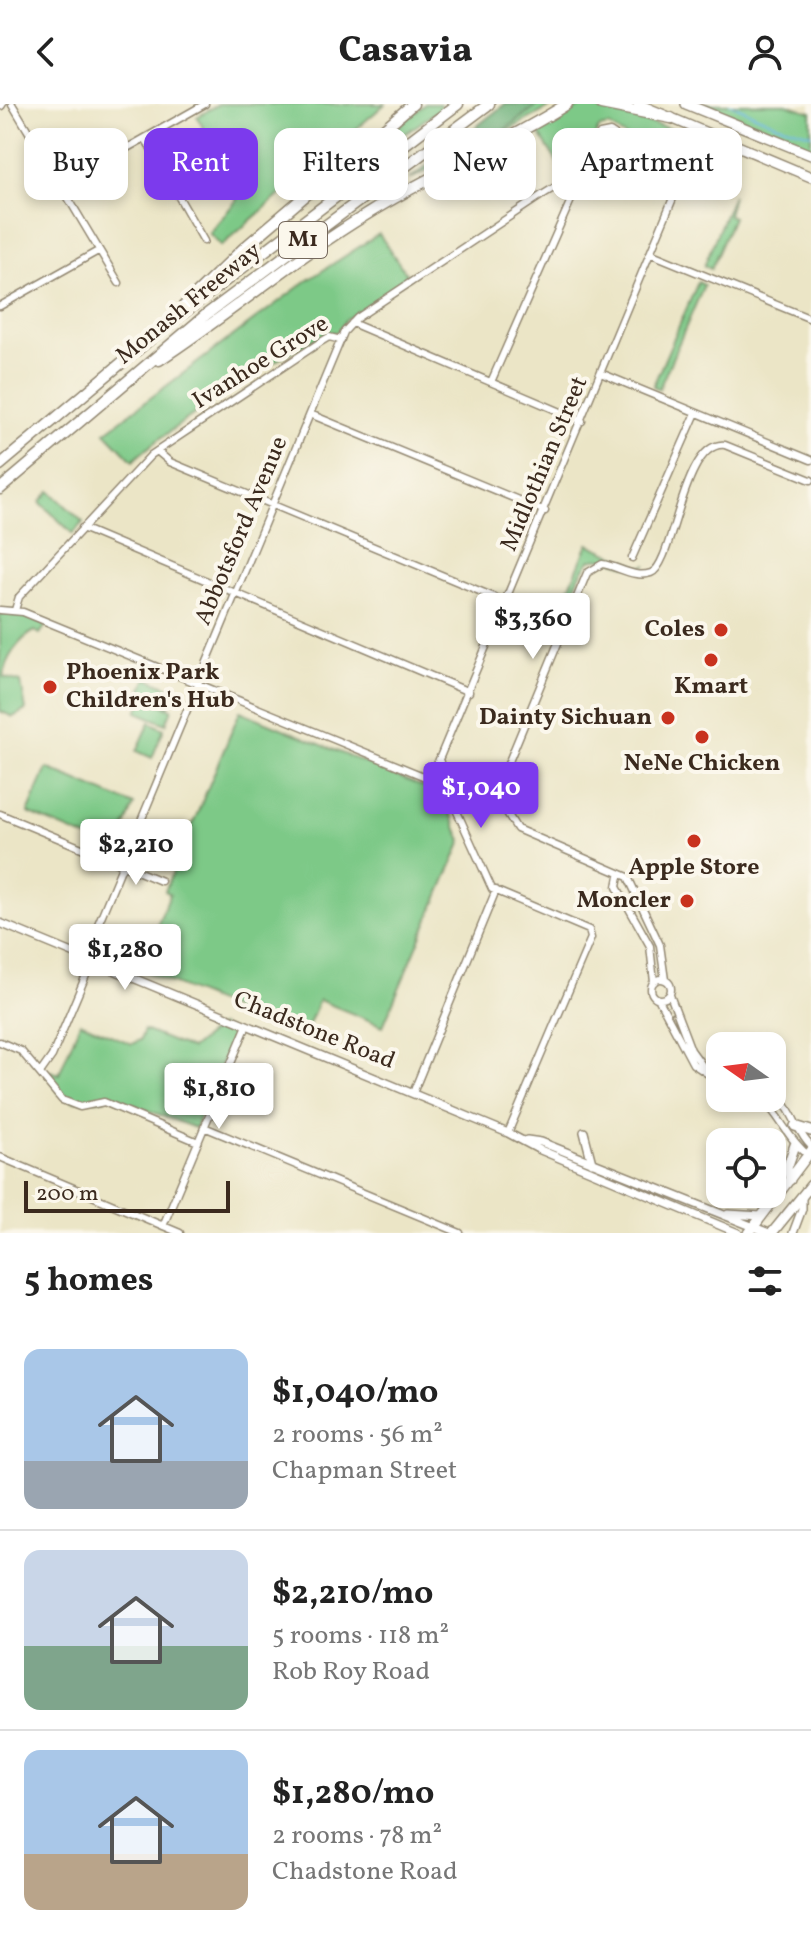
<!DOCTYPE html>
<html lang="en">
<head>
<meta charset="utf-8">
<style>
	:root { --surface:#fff; --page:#f2f2f2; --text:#222; --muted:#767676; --line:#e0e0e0; --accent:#7c3aed }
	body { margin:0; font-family:Vollkorn,serif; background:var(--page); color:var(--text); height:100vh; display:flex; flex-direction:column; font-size:30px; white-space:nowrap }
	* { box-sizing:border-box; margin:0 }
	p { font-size:26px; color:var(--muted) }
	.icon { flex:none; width:44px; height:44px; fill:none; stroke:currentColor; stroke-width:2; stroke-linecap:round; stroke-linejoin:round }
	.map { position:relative; height:1129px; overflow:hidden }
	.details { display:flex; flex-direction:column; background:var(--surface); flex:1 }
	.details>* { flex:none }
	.banner { position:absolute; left:24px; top:24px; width:764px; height:72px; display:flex; gap:16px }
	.needle { width:52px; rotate:284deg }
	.fabs { position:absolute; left:706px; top:928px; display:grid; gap:16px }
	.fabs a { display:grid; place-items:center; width:80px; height:80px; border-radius:16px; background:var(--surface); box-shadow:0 4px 12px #0003; font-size:40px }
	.scale { position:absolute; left:24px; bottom:20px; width:206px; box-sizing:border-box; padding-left:8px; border:4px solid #3b2a1e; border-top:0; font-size:22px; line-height:28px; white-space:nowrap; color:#3b2a1e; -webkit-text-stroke:6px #fbf7ec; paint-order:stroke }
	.price { position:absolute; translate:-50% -68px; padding:0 18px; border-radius:8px; background:#fff; color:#222; font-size:26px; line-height:52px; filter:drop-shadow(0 2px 4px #0008) }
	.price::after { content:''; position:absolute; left:50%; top:48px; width:24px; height:18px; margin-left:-12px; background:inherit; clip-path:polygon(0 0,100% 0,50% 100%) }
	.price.current { background:var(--accent); color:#fff }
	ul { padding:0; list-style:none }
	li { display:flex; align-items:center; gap:24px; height:200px; padding:0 24px }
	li+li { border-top:2px solid var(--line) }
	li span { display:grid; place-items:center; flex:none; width:224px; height:160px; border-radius:16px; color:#555 }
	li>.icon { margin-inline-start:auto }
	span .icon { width:96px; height:96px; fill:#fffc; stroke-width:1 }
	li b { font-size:34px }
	h2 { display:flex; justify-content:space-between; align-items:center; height:96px; padding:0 24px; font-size:34px }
	.chip { padding:0 28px; border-radius:16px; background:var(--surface); box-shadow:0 4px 12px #0003; font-size:28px; line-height:72px }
	.chip.current { background:var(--accent); color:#fff }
	header { display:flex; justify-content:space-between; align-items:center; height:104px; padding:0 24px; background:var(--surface); font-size:36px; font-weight:800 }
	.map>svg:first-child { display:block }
	.green { fill:#7dc987; stroke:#5c7a52; stroke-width:2 }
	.forest { fill:#66ad74; stroke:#506c49; stroke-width:2 }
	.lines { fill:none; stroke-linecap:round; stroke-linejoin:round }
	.stream { stroke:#64b5df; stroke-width:2 }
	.minor-casing { stroke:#938872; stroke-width:9 }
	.tertiary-casing { stroke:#938872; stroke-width:10 }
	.primary-casing { stroke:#938872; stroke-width:12 }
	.trunk-casing { stroke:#938872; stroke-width:12 }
	.motorway-casing { stroke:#938872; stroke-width:13 }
	.minor { stroke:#fff; stroke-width:6 }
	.tertiary { stroke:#fff; stroke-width:7 }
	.primary { stroke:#fff; stroke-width:9 }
	.trunk { stroke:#fff; stroke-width:9 }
	.motorway { stroke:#fff; stroke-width:10 }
	.poi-dot { fill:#c8321e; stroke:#fbf7ec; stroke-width:3 }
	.labels { text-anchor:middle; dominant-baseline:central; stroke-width:8; stroke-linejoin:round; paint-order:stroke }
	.shield { fill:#fbf7ec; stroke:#75685c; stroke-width:2 }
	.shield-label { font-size:22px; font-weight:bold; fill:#3b2a1e }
	.street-label { font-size:24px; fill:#3b2a1e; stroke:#fbf7ec }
	.poi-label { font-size:24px; font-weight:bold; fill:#3b2a1e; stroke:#fbf7ec; text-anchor:end }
</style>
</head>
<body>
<header><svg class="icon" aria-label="back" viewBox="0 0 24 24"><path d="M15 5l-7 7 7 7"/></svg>Casavia<svg class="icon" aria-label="person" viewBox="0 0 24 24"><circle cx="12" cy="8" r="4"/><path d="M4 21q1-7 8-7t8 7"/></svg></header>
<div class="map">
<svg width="811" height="1129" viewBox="0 0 811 1129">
	<rect width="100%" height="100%" fill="#fbf7ec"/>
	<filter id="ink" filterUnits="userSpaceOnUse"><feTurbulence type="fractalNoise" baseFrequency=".0125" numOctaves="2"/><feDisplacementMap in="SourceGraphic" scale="16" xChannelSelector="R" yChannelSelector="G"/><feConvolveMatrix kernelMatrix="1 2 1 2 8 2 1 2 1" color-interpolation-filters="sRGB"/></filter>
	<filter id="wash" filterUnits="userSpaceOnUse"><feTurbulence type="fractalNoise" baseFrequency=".006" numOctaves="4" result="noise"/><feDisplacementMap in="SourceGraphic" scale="32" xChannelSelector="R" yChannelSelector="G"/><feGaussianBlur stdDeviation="1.8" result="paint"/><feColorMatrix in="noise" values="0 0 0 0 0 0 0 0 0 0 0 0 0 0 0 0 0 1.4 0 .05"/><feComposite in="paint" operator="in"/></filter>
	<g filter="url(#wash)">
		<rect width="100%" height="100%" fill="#ebe5c6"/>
		<path class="green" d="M219,0h166l-164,142 -12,-13 28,-33 -25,-44 6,-3 -21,-36z
			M425,0h15l1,4 -128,92 2,-9 22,-13z
			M539,0h17l-65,36z
			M704,0h82l25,8v36z
			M584,1l109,30 -14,35 -70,-44 -10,2 -25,49 -6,2 -30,-47z
			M733,91l-5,20 5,2 -22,52 -7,-3z
			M379,130l30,44 -64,42 -7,12c-22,-4 -185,107 -205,129l-28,-29 200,-150z
			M698,178l6,3 -45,104 -6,-3z
			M50,387l33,31 -10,12 -33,-32z
			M588,440l53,23 6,-2c-19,8 -37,-11 -57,-5l-9,13 -28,65 -13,-5 1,-3 9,3z
			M14,507l33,13 -7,10 -5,-3c-16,8 -30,28 -32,46l18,5 5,28 -13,7 -13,-6v-97z
			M147,574l28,12 -6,16 -29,-12z
			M143,594l29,11 -6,15 -29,-12z
			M240,607l195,81 11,12 16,37 -79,185 -64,-26 -16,38 -164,-69 31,-75 -5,-3z
			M150,618l14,7 -12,29 -15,-7z
			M47,664l87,37 -19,45 -87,-37z
			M80,918l52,22 8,-4 4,-10 47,19 28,-23 15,6 -39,96 -88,-33 -2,4 -31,2 -15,-8 -10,-19 2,-3 8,3z"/>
		<path class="forest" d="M505,0h34l-48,36 -81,39z"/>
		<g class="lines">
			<path class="stream" d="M730,0l46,20 35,10"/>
		</g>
	</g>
	<g filter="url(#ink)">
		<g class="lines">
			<g class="minor-casing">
				<path id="minor" d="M12,0l107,179
					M145,34l59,103
					M681,75l21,-48
					M60,82l145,-82
					M652,150l159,65
					M0,202l98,-55
					M352,219l230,98
					M603,270l208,86
					M310,310l235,97
					M157,347l13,11 336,140
					M82,424l387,164
					M632,454l64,-145
					M0,506l23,2 422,173 47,104 97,41 2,8 -83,195
					M15,506l4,-13 132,-142 168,-112 10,-6 12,3
					M430,677l251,-602 -71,-47 -10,2 -109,248
					M435,679l5,-21
					M0,710l161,67
					M619,772l-2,11 33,59 4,36
					M84,854l260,-626 13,-14 185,-123 18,-11 13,5
					M651 885a10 10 0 1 1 20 0a10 10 0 1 1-20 0Z
					M665,876l-5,-35 -32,-68 -111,-48 -18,-29 -1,-12 89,-215 15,-9c16,2 32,15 49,9 23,-8 31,-133 74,-128l86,35
					M670,891l21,55 16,22
					M659,896l34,64 27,18
					M0,938l21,9 41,49 18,7 24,-5 94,40
					M40,969l12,-17 40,-95
					M413,989l83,-203
					M772,991c21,8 23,37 39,51
					M758,994c20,11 27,39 50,57
					M204,1023l256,106
					M0,1053l180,76
					M163,1122l84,-201"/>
			</g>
			<g class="tertiary-casing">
				<path id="tertiary" d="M0,819l508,210 30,16 200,84
					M584,1028l8,31
					M527,1036l14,2 228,91
					M728,1110l34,2
					M793,1129l9,-24v-13"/>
			</g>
			<g class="primary-casing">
				<path id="primary" d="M0,1l1,-1"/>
			</g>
			<g class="trunk-casing">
				<path id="trunk" d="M638,0l173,73
					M686,0l125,51
					M795,1022l16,5
					M790,1076l-3,-12 8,-23
					M749,1129l62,-82
					M772,1129l39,-48"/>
			</g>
			<g class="motorway-casing">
				<path id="motorway" d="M601,0l70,14
					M183,203l61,-59 169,-144
					M159,256c72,-47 137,-103 210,-147 64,-40 134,-68 198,-109
					M0,361l162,-136 296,-225
					M0,385l207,-175 282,-210"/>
			</g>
			<use href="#minor" class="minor"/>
			<use href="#tertiary" class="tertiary"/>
			<use href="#primary" class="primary"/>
			<use href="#trunk" class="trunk"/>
			<use href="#motorway" class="motorway"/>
		</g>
	</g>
	<g class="poi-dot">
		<circle cx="721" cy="526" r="8"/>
		<circle cx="711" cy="556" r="8"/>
		<circle cx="50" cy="583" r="8"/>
		<circle cx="668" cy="614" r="8"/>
		<circle cx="702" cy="633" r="8"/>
		<circle cx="694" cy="737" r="8"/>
		<circle cx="687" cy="797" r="8"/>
	</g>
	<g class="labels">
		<rect class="shield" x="279" y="118" width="48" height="36" rx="6"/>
		<g class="shield-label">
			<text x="303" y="136">M1</text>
		</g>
		<g class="street-label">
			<text transform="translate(189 200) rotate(-39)">Monash Freeway</text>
			<text transform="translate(261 259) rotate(-32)">Ivanhoe Grove</text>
			<text transform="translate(545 360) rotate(-67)">Midlothian Street</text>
			<text transform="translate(242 427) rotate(-67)">Abbotsford Avenue</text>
			<text transform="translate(314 927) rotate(22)">Chadstone Road</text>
		</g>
		<g class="poi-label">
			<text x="705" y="526">Coles</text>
			<text x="66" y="569" text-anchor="start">Phoenix Park<tspan x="66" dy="28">Children's Hub</tspan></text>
			<text x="711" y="583" text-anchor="middle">Kmart</text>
			<text x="652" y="614">Dainty Sichuan</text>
			<text x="702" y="660" text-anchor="middle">NeNe Chicken</text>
			<text x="694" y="764" text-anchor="middle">Apple Store</text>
			<text x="671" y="797">Moncler</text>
		</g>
	</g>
</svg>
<div class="fabs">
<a><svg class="needle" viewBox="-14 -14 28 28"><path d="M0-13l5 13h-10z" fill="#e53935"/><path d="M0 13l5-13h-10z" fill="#767676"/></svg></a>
<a><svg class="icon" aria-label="locate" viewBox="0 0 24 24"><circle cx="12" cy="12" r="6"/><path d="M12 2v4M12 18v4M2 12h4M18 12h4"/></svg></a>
</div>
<div class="scale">200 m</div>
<b class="price" style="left:533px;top:557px">$3,360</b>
<b class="price current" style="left:481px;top:726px">$1,040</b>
<b class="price" style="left:136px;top:783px">$2,210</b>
<b class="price" style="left:125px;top:888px">$1,280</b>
<b class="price" style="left:219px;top:1027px">$1,810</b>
<div class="banner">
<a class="chip">Buy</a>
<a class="chip current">Rent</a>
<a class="chip">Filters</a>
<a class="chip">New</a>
<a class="chip">Apartment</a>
</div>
</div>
<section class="details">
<h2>5 homes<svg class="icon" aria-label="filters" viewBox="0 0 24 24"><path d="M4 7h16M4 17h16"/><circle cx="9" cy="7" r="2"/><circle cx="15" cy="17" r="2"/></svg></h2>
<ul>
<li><span style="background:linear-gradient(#a9c7e8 70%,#9aa5b1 0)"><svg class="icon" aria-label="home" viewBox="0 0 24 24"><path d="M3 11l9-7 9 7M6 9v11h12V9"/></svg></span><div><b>$1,040/mo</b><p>2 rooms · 56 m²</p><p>Chapman Street</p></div></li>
<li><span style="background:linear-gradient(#c9d6e8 60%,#7fa58c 0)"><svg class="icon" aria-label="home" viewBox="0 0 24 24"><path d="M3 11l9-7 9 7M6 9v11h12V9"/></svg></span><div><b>$2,210/mo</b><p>5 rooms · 118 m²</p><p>Rob Roy Road</p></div></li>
<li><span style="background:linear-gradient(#a9c7e8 65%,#b9a48a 0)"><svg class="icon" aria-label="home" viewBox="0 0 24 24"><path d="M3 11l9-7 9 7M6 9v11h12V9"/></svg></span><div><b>$1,280/mo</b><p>2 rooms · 78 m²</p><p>Chadstone Road</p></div></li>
</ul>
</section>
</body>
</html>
